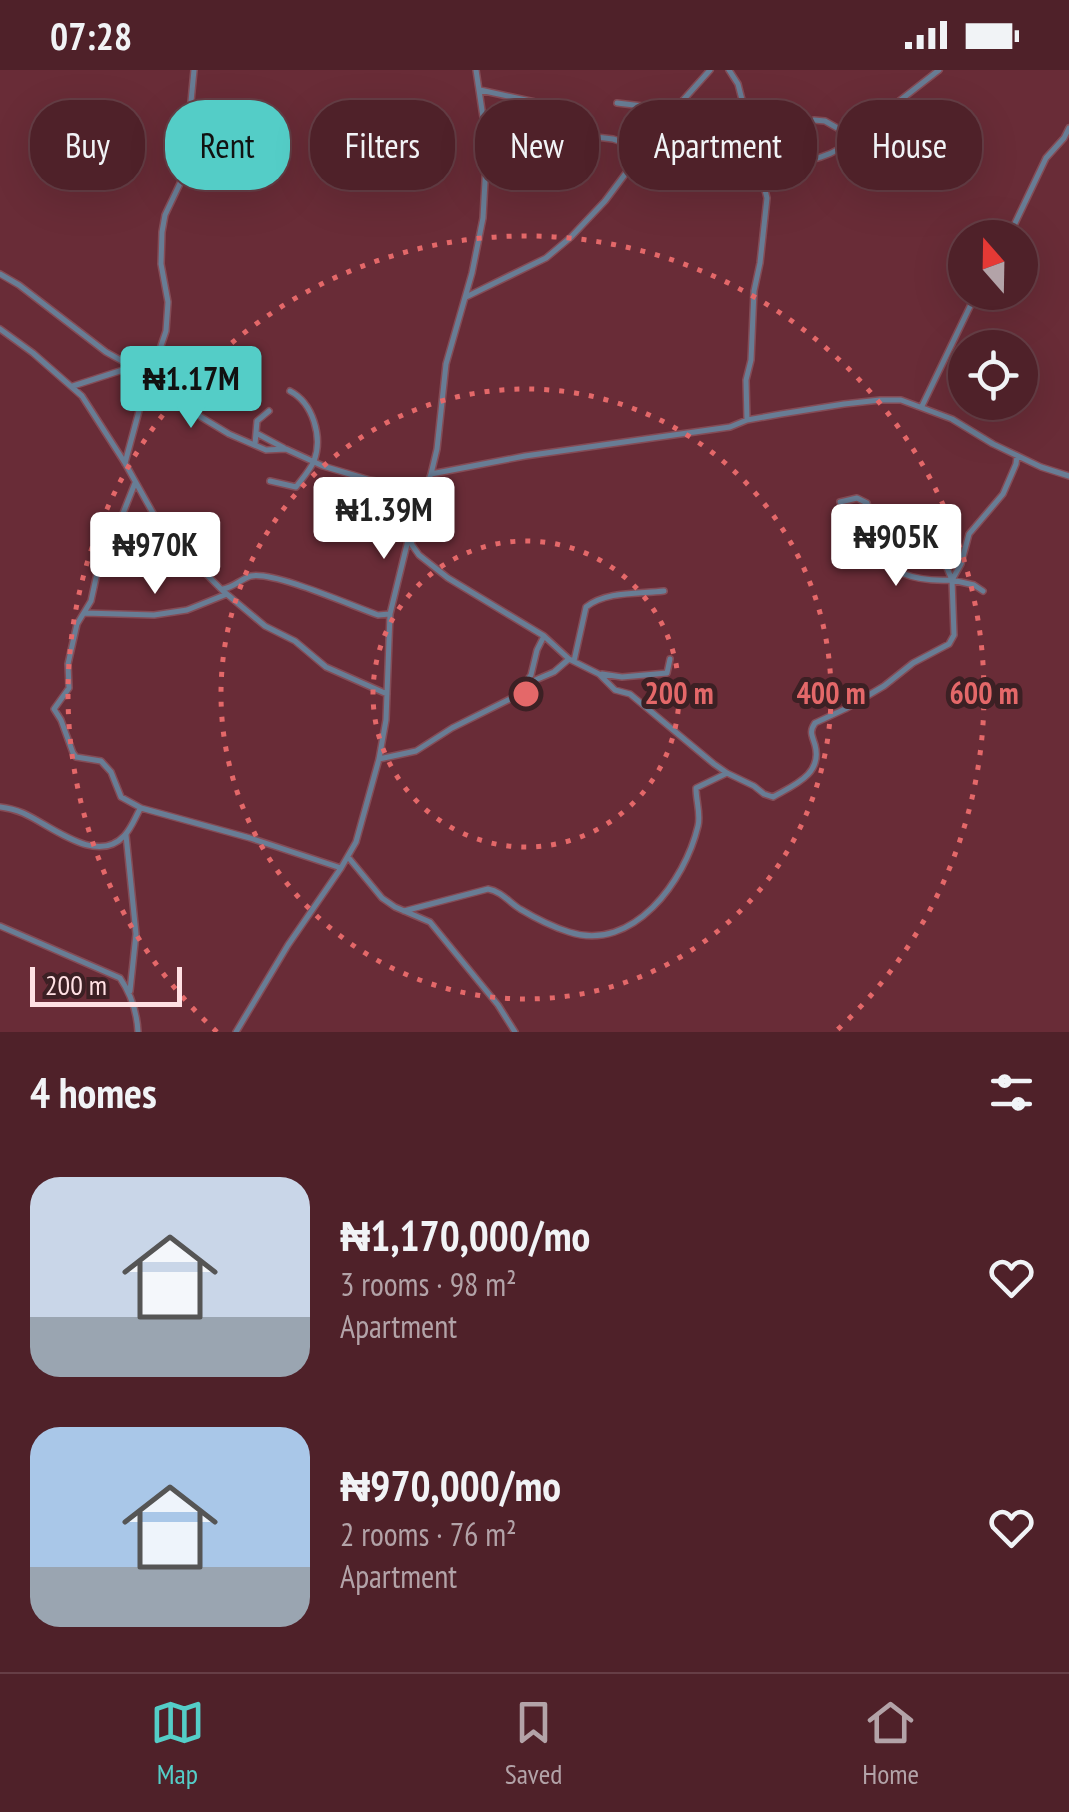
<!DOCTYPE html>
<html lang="en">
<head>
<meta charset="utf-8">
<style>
	:root { --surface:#4f2129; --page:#552931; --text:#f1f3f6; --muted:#b3a3a8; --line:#663e46; --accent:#54cdc7 }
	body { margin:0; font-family:"PT Sans Narrow",sans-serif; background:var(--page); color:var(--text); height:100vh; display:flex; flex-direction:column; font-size:38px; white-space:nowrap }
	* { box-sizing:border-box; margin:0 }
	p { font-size:32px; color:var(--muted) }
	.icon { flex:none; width:55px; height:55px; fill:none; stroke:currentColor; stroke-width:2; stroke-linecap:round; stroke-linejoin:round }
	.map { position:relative; height:962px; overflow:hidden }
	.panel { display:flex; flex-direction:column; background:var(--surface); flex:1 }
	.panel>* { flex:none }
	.guide { position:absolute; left:30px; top:30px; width:1010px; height:90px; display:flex; gap:20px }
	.needle { width:65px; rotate:340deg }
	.tools { position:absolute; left:948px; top:150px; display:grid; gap:20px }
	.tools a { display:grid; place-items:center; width:90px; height:90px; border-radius:50%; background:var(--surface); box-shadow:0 10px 40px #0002,0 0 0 2px var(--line); font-size:50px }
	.scale { position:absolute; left:30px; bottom:25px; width:152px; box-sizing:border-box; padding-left:10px; border:5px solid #ffe0e3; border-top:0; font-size:28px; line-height:35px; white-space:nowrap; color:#ffe0e3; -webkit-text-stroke:8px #3c2024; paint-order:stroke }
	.price { position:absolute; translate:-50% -85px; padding:0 22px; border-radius:10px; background:#fff; color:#222; font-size:32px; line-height:65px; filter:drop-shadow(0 2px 5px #0008) }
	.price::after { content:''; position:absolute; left:50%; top:60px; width:30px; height:22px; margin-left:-15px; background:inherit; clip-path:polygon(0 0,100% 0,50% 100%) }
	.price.current { background:var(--accent); color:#111 }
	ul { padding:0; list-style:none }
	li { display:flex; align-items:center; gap:30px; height:250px; padding:0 30px }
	li span { display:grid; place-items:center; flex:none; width:280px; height:200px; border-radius:30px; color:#555 }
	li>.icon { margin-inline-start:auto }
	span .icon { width:120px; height:120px; fill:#fffc; stroke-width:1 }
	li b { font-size:42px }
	h2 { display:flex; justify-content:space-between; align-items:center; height:120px; padding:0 30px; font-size:42px }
	.pill { padding:0 35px; border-radius:40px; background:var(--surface); box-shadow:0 10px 40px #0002,0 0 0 2px var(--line); font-size:35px; line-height:90px }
	.pill.current { background:var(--accent); color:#111 }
	.status { display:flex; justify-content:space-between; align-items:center; height:70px; padding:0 50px; background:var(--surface); direction:ltr }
	.status svg { height:28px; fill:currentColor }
	.menu { display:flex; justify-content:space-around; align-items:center; height:140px; border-top:2px solid var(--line); background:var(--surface); font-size:28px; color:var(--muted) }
	.menu a { display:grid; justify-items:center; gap:5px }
	.menu .current { color:var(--accent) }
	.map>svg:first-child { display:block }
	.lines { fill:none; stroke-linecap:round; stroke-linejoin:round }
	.minor-casing { stroke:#844c56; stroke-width:8 }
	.minor { stroke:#687d95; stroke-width:5 }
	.ring { fill:none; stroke:#e46869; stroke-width:5; stroke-dasharray:5 10 }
	.centre { fill:#e46869; stroke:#3c2024; stroke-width:5 }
	.ring-label { font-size:30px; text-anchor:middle; font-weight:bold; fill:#e46869; stroke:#3c2024; stroke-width:10; stroke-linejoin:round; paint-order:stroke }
</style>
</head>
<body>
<div class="status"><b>07:28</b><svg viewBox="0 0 49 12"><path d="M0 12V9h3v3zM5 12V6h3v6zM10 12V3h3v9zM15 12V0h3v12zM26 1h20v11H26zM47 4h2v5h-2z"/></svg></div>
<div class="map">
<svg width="1069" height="962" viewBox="0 0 1069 962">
	<rect width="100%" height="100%" fill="#692c37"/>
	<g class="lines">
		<g class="minor-casing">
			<path id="minor" d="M729,0l9,14 29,114 -7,65 -6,28 -3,69 -5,20 1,40
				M480,20l55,12
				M617,33l34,4 17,10
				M596,67l17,2 31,10
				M853,67l86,-67
				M760,98c31,-6 71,-5 93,-31l-28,-16 -11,-1
				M1008,168l38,-80 18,-20 5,-10
				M0,204l19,11 87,67 45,25 50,40 28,17 37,16 20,-1 37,17 47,14 55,10
				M466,227l80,-39 25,-21 34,-36 63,-84 42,-47
				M0,259l33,24 49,43 43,67 38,68 59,59 43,36 30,15 31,26 61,27
				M73,316l56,-18
				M922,336l55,-114
				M258,364l26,14
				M255,374l2,-23 12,-10
				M125,393l14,-52 27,-80 2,-29 -7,-38 1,-32 3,-17 19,-40 10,-105
				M431,404l94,-18 205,-29 17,-7 34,-6 63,-10 36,-4h21l51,19 41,25 48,23 28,9
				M270,411l26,6c6,-8 14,-17 18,-26 9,-24 -1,-58 -24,-70
				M135,413l-17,43 -14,15 -13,60 -14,23 -9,40 1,24 -15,21 7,11 12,33 3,4 25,4 10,11 10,25 20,11 109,30 91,30
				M840,432l17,-4 10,5 3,10 12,9 32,4 17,-1 13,8 1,30 7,17 22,5 9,6
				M410,465l2,10 7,10 29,23 96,58 25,23 30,15 16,16 15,4 84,70 13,9 27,13 10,8 9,3c21,-12 50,-23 42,-52 -3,-10 -6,-13 0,-22l30,-14 39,-23 29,-23 36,-19 5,-9 -2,-55 9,-16 8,-30 34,-40 13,-30 1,-8
				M865,472c22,31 49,40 87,38
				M223,519c11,-2 18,-10 28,-13 23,-5 101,30 127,39l12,-1
				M84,543l70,2 33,-5 40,-16
				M574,591l12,-54c20,-16 53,-13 78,-16
				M602,604l20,3 45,-4 3,-14
				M526,614l28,-12 15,-13
				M379,689l37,-8 36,-23 64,-32 15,-21 6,-25 7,-14
				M0,737c8,1 16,3 23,6 26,11 73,53 101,23 7,-7 11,-18 16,-27
				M126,765l10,99 -6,57
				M348,787l34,41 13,9 35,15 68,83 17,27
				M404,841l84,-22c13,2 21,13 32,20 15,9 33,18 49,23 64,21 116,-51 129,-106 3,-12 -2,-25 -2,-38l29,-14
				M0,856l120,52c11,16 17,35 18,54
				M236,962l52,-87 53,-77 15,-26 23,-83 7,-39 4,-106 20,-82 21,-58 6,-25 9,-85 26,-91 11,-55 4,-74 -11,-74"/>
		</g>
		<use href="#minor" class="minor"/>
	</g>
	<g class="ring">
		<circle cx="526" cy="624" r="153"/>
		<circle cx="526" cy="624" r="305"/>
		<path d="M217 962A458 458 0 1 1 835 962"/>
	</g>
	<circle cx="526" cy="624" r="15" class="centre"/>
	<g class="ring-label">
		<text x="679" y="634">200 m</text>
		<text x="831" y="634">400 m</text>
		<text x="984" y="634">600 m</text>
	</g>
</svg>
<div class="tools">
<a><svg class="needle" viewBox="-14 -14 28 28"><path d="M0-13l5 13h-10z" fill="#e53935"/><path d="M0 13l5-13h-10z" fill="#b3a3a8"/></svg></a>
<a><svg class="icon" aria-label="locate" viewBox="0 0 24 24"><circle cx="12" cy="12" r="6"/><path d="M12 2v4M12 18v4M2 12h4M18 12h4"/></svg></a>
</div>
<div class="scale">200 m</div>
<b class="price current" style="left:191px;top:361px">₦1.17M</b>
<b class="price" style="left:384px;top:492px">₦1.39M</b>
<b class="price" style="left:896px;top:519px">₦905K</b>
<b class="price" style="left:155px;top:527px">₦970K</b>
<div class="guide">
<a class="pill">Buy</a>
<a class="pill current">Rent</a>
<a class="pill">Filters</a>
<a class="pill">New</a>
<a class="pill">Apartment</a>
<a class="pill">House</a>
</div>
</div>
<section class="panel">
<h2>4 homes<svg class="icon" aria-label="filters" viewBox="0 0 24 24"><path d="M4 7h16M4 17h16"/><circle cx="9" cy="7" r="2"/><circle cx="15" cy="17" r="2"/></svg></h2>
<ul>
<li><span style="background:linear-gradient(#c9d6e8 70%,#9aa5b1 0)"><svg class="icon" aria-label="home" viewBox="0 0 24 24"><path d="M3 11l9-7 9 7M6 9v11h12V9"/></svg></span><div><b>₦1,170,000/mo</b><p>3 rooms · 98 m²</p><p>Apartment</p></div><svg class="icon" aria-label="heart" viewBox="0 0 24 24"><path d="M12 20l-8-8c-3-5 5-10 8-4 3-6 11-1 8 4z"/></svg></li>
<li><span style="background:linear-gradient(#a9c7e8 70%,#9aa5b1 0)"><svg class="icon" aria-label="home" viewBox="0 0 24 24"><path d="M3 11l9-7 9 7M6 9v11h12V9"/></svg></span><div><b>₦970,000/mo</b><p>2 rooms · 76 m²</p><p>Apartment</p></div><svg class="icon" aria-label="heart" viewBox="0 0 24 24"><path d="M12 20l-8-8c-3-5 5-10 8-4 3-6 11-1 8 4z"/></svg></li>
</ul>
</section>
<nav class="menu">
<a class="current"><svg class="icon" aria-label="map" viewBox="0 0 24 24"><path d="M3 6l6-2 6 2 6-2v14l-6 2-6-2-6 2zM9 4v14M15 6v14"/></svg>Map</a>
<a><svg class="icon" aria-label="saved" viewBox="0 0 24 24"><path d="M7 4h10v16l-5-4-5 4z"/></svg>Saved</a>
<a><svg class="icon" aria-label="home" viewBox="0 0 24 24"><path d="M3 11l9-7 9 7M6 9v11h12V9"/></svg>Home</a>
</nav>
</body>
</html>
